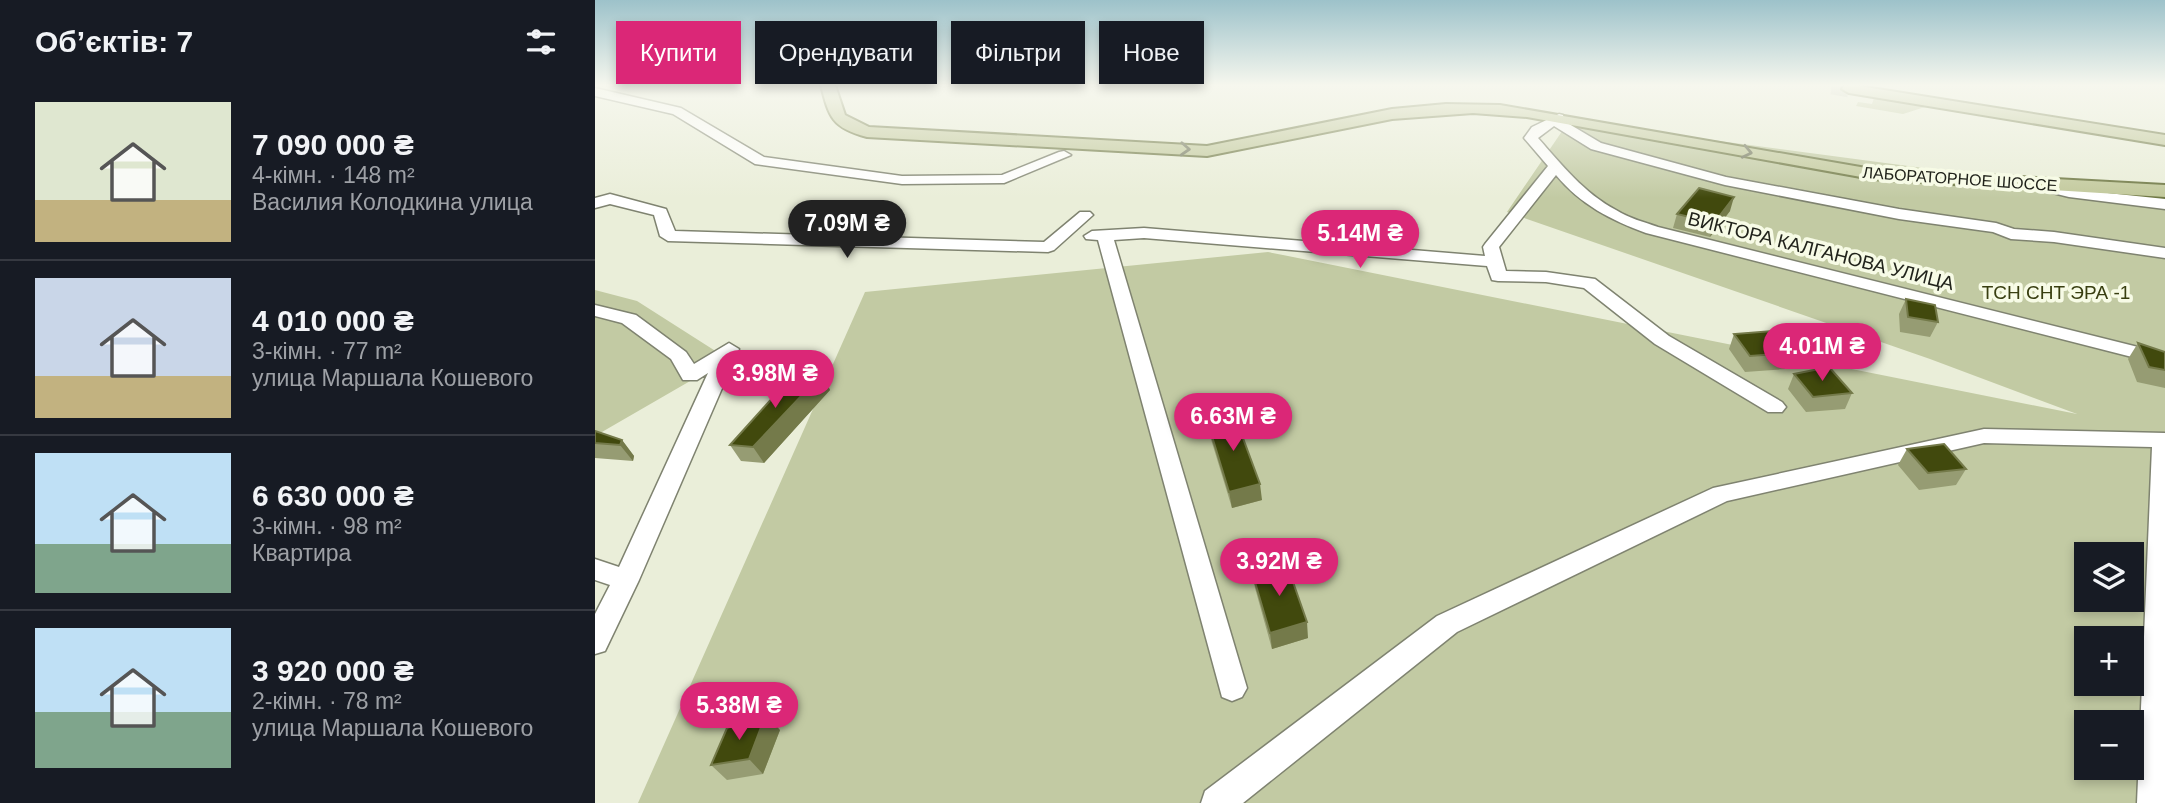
<!DOCTYPE html>
<html lang="uk">
<head>
<meta charset="utf-8">
<style>
	:root { --surface:#171b24; --page:#20242c; --text:#f1f3f6; --muted:#9ea1a6; --line:#363941; --accent:#db2777 }
	body { margin:0; font-family:Arial,sans-serif; background:var(--page); color:var(--text); height:100vh; display:flex; flex-direction:column; font-size:26px; white-space:nowrap }
	* { box-sizing:border-box; margin:0 }
	p { font-size:23px; color:var(--muted) }
	.icon { flex:none; width:38px; height:38px; fill:none; stroke:currentColor; stroke-width:2; stroke-linecap:round; stroke-linejoin:round }
	.map { position:relative; flex:1; overflow:hidden }
	.sheet { display:flex; flex-direction:column; background:var(--surface); width:595px }
	.sheet>* { flex:none }
	.top-card { position:absolute; left:21px; top:21px; width:665px; height:63px; display:flex; gap:14px }
	.controls { position:absolute; left:1479px; top:542px; display:grid; gap:14px }
	.controls a { display:grid; place-items:center; width:70px; height:70px; border-radius:0px; background:var(--surface); box-shadow:0 4px 10px #0003; font-size:35px }
	.price { position:absolute; translate:-50% -60px; padding:0 16px; border-radius:24px; background:var(--accent); color:#fff; font-size:23px; line-height:46px; filter:drop-shadow(0 2px 4px #0008) }
	.price::after { content:''; position:absolute; left:50%; top:42px; width:21px; height:16px; margin-left:-10px; background:inherit; clip-path:polygon(0 0,100% 0,50% 100%) }
	.price.selected { background:#222; color:#fff }
	ul { padding:0; list-style:none }
	li { display:flex; align-items:center; gap:21px; height:175px; padding:0 35px }
	li+li { border-top:2px solid var(--line) }
	li span { display:grid; place-items:center; flex:none; width:196px; height:140px; border-radius:0px; color:#555 }
	li>.icon { margin-inline-start:auto }
	span .icon { width:84px; height:84px; fill:#fffc; stroke-width:1 }
	li b { font-size:30px }
	h2 { display:flex; justify-content:space-between; align-items:center; height:84px; padding:0 35px; font-size:30px }
	.chip { padding:0 24px; border-radius:0px; background:var(--surface); box-shadow:0 4px 10px #0003; font-size:24px; line-height:63px }
	.chip.selected { background:var(--accent); color:#fff }
	main { display:flex; flex:1; min-height:0 }
	.map>svg:first-child { display:block }
	.green { fill:#c2caa3; fill-rule:evenodd }
	.lines { fill:none; stroke-linecap:round; stroke-linejoin:round }
	.major-tunnel { stroke:#c2c5b3; stroke-width:17; stroke-dasharray:17 9; stroke-linecap:butt }
	.minor-casing { stroke:#7f8370; stroke-width:3 }
	.major-casing { stroke:#6f7844; stroke-width:4 }
	.minor { fill:#fff; fill-rule:evenodd }
	.major { fill:#c2c99c; fill-rule:evenodd }
	.wall { fill:#969c73 }
	.shaded-wall { fill:#747a4a }
	.building { fill:#41490d; stroke:#747a4a; stroke-width:2 }
	.oneway { stroke:#72765c }
	.labels { text-anchor:middle; dominant-baseline:central; stroke-width:7; stroke-linejoin:round; paint-order:stroke }
	.far-street-label { font-size:16px; fill:#21231b; stroke:#f7fbe6 }
	.street-label { font-size:19px; fill:#21231b; stroke:#f7fbe6 }
	.park-label { font-size:19px; fill:#383e10; stroke:#f7fbe6 }
</style>
</head>
<body>
<main>
<section class="sheet">
<h2>Об’єктів: 7<svg class="icon" aria-label="filters" viewBox="0 0 24 24"><path d="M4 7h16M4 17h16"/><circle cx="9" cy="7" r="2"/><circle cx="15" cy="17" r="2"/></svg></h2>
<ul>
<li><span style="background:linear-gradient(#dfe7d0 70%,#c2b280 0)"><svg class="icon" aria-label="home" viewBox="0 0 24 24"><path d="M3 11l9-7 9 7M6 9v11h12V9"/></svg></span><div><b>7 090 000 ₴</b><p>4-кімн. · 148 m²</p><p>Василия Колодкина улица</p></div></li>
<li><span style="background:linear-gradient(#c9d6e8 70%,#c2b280 0)"><svg class="icon" aria-label="home" viewBox="0 0 24 24"><path d="M3 11l9-7 9 7M6 9v11h12V9"/></svg></span><div><b>4 010 000 ₴</b><p>3-кімн. · 77 m²</p><p>улица Маршала Кошевого</p></div></li>
<li><span style="background:linear-gradient(#bfe0f5 65%,#7fa58c 0)"><svg class="icon" aria-label="home" viewBox="0 0 24 24"><path d="M3 11l9-7 9 7M6 9v11h12V9"/></svg></span><div><b>6 630 000 ₴</b><p>3-кімн. · 98 m²</p><p>Квартира</p></div></li>
<li><span style="background:linear-gradient(#bfe0f5 60%,#7fa58c 0)"><svg class="icon" aria-label="home" viewBox="0 0 24 24"><path d="M3 11l9-7 9 7M6 9v11h12V9"/></svg></span><div><b>3 920 000 ₴</b><p>2-кімн. · 78 m²</p><p>улица Маршала Кошевого</p></div></li>
</ul>
</section>
<div class="map">
<svg width="1570" height="803" viewBox="0 0 1570 803">
	<rect width="100%" height="100%" fill="#eaeed9"/>
	<path class="green" d="M1279,98h1l50,9 -22,7 -47,-8 2,-4 14,2z
		M974,121l596,79v603h-1527l227,-511 403,-40 809,162 -147,-55 -423,-147zM1491,555h45v45h-45zM1491,639h45v45h-45zM1491,723h45v45h-45z
		M0,290l42,11 80,51 -13,21 -109,63z"/>
	<g class="lines">
		<path class="major-tunnel" d="M1237,86l17,3"/>
		<g class="minor-casing">
			<path id="minor" d="M0,88l86,20 83,49 138,19 100,-1 57,-23 5,-1 7,4 -67,28 -102,1 -147,-20 -82,-50 -78,-18z
				M964,114l4,1 1,6 37,22 125,34 173,32 97,14 18,6 40,3 111,16v10l-111,-16 -43,-3 -18,-7 -94,-13 -174,-34 -134,-36 -37,-23 -16,12c24,27 46,55 78,72 12,8 28,12 42,17l488,122 19,7v13l-33,-12 -486,-124c-35,-13 -65,-28 -90,-58l-57,72 7,24 40,1 49,7 74,57 113,66 4,5 -4,5h-14l-113,-68 -71,-56 -38,-6 -48,-1 -6,-1 -5,-14 -343,-28 -30,2 133,448 -5,9 -10,4 -10,-4 -124,-457 -12,-1 -2,-3 8,-5 52,-3 341,28 -2,-9 2,-3 63,-78 -24,-28 8,-11z
				M1442,181l32,8 96,10v10l-96,-12 -37,-9 -2,-3 2,-3z
				M15,194l56,15 9,22 369,11 36,-30h10l3,3 -39,35 -6,2 -380,-11 -8,-5 -6,-21 -44,-11 -15,4v-10z
				M0,305l41,10 50,37 8,12 35,-21 10,6 -100,231 -34,71 -10,3v-40l15,-29 -15,-5v-21l24,8 89,-194 -11,7h-14l-12,-21 -49,-36 -27,-7z
				M1389,429l181,4v370h-28l15,-356 -168,-4 -257,58 -270,131 -214,171h-42l4,-12 232,-175 276,-128z"/>
		</g>
		<g class="major-casing">
			<path id="major" d="M226,85h14l10,30 24,12 338,19 185,-37 54,-5 54,1 372,64 293,16v12l-293,-18 -345,-62 -54,-4 -81,6 -185,37 -340,-19c-35,-9 -38,-20 -46,-52z
				M1258,85l312,50v10l-316,-52 -7,-4 2,-3z"/>
		</g>
		<use href="#minor" class="minor"/>
		<use href="#major" class="major"/>
	</g>
	<path class="wall" d="M1135,211l-20,26 -37,-9 4,-14z
		M1311,299l32,23 -8,15 -30,-5 -1,-18z
		M1139,334l57,19 -6,16 -40,3 -16,-23z
		M1543,343l27,9v36l-28,-6 -9,-23z
		M227,374l8,16 -66,73 -23,-2 -11,-16z
		M1199,374l58,19 -7,16 -39,3 -18,-23z
		M612,420l55,80 -30,8 -22,-72z
		M0,431l27,9 12,16 -1,5 -38,-3z
		M1312,449l59,20 -10,16 -37,5 -21,-25z
		M657,572l56,66 -36,11 -17,-61z
		M185,730l-17,44 -36,6 -16,-15z"/>
	<path class="shaded-wall" d="M1139,197l-4,14 -20,26 4,-14z
		M227,374l8,16 -66,73 -11,-16z
		M27,440l12,16 -1,5 -13,-16z
		M665,484l2,16 -30,8 -3,-16z
		M712,622l1,16 -36,11 -2,-16z
		M171,714l14,16 -17,44 -14,-15z"/>
	<path class="building" d="M1104,188l35,9 -20,26 -37,-9z
		M1311,299l29,6 3,17 -30,-5z
		M1178,331l18,22 -41,3 -16,-22z
		M1543,343l27,9v18l-16,-3z
		M1234,367l23,26 -39,4 -19,-23z
		M227,374l-69,73 -23,-2 63,-70z
		M639,414l26,70 -31,8 -22,-72z
		M0,431l27,9 -2,5 -25,-2z
		M1349,444l22,25 -38,4 -21,-24z
		M691,562l21,60 -37,11 -18,-61z
		M171,714l-17,45 -38,6 16,-37z"/>
	<defs><path id="oneway-chevron" d="M-2-3.5L2.5 0L-2 3.5" fill="none" stroke-width="1.6" stroke-linecap="round" stroke-linejoin="round" transform="scale(1.75)"/></defs>
	<g class="oneway">
		<use href="#oneway-chevron" transform="translate(590 149) rotate(3)"/>
		<use href="#oneway-chevron" transform="translate(1152 152) rotate(12)"/>
	</g>
	<linearGradient id="sky" x2="0" y2="1"><stop stop-color="#9dc2ca"/><stop offset="0.43" stop-color="#f6f7ee"/><stop offset="1" stop-color="#f6f7ee" stop-opacity="0"/></linearGradient>
	<rect width="1570" height="198" fill="url(#sky)"/>
	<g class="labels">
		<g class="far-street-label">
			<text transform="translate(1365 179) rotate(4)">ЛАБОРАТОРНОЕ ШОССЕ</text>
		</g>
		<g class="street-label">
			<text transform="translate(1226 251) rotate(14)">ВИКТОРА КАЛГАНОВА УЛИЦА</text>
		</g>
		<g class="park-label">
			<text x="1461" y="292">ТСН СНТ ЭРА -1</text>
		</g>
	</g>
</svg>
<div class="controls">
<a><svg class="icon" aria-label="layers" viewBox="0 0 24 24"><path d="M12 4l9 5-9 5-9-5zM3 14l9 5 9-5"/></svg></a>
<a>+</a>
<a>−</a>
</div>
<b class="price selected" style="left:252px;top:260px">7.09M ₴</b>
<b class="price" style="left:765px;top:270px">5.14M ₴</b>
<b class="price" style="left:1227px;top:383px">4.01M ₴</b>
<b class="price" style="left:180px;top:410px">3.98M ₴</b>
<b class="price" style="left:638px;top:453px">6.63M ₴</b>
<b class="price" style="left:684px;top:598px">3.92M ₴</b>
<b class="price" style="left:144px;top:742px">5.38M ₴</b>
<div class="top-card">
<a class="chip selected">Купити</a>
<a class="chip">Орендувати</a>
<a class="chip">Фільтри</a>
<a class="chip">Нове</a>
</div>
</div>
</main>
</body>
</html>
